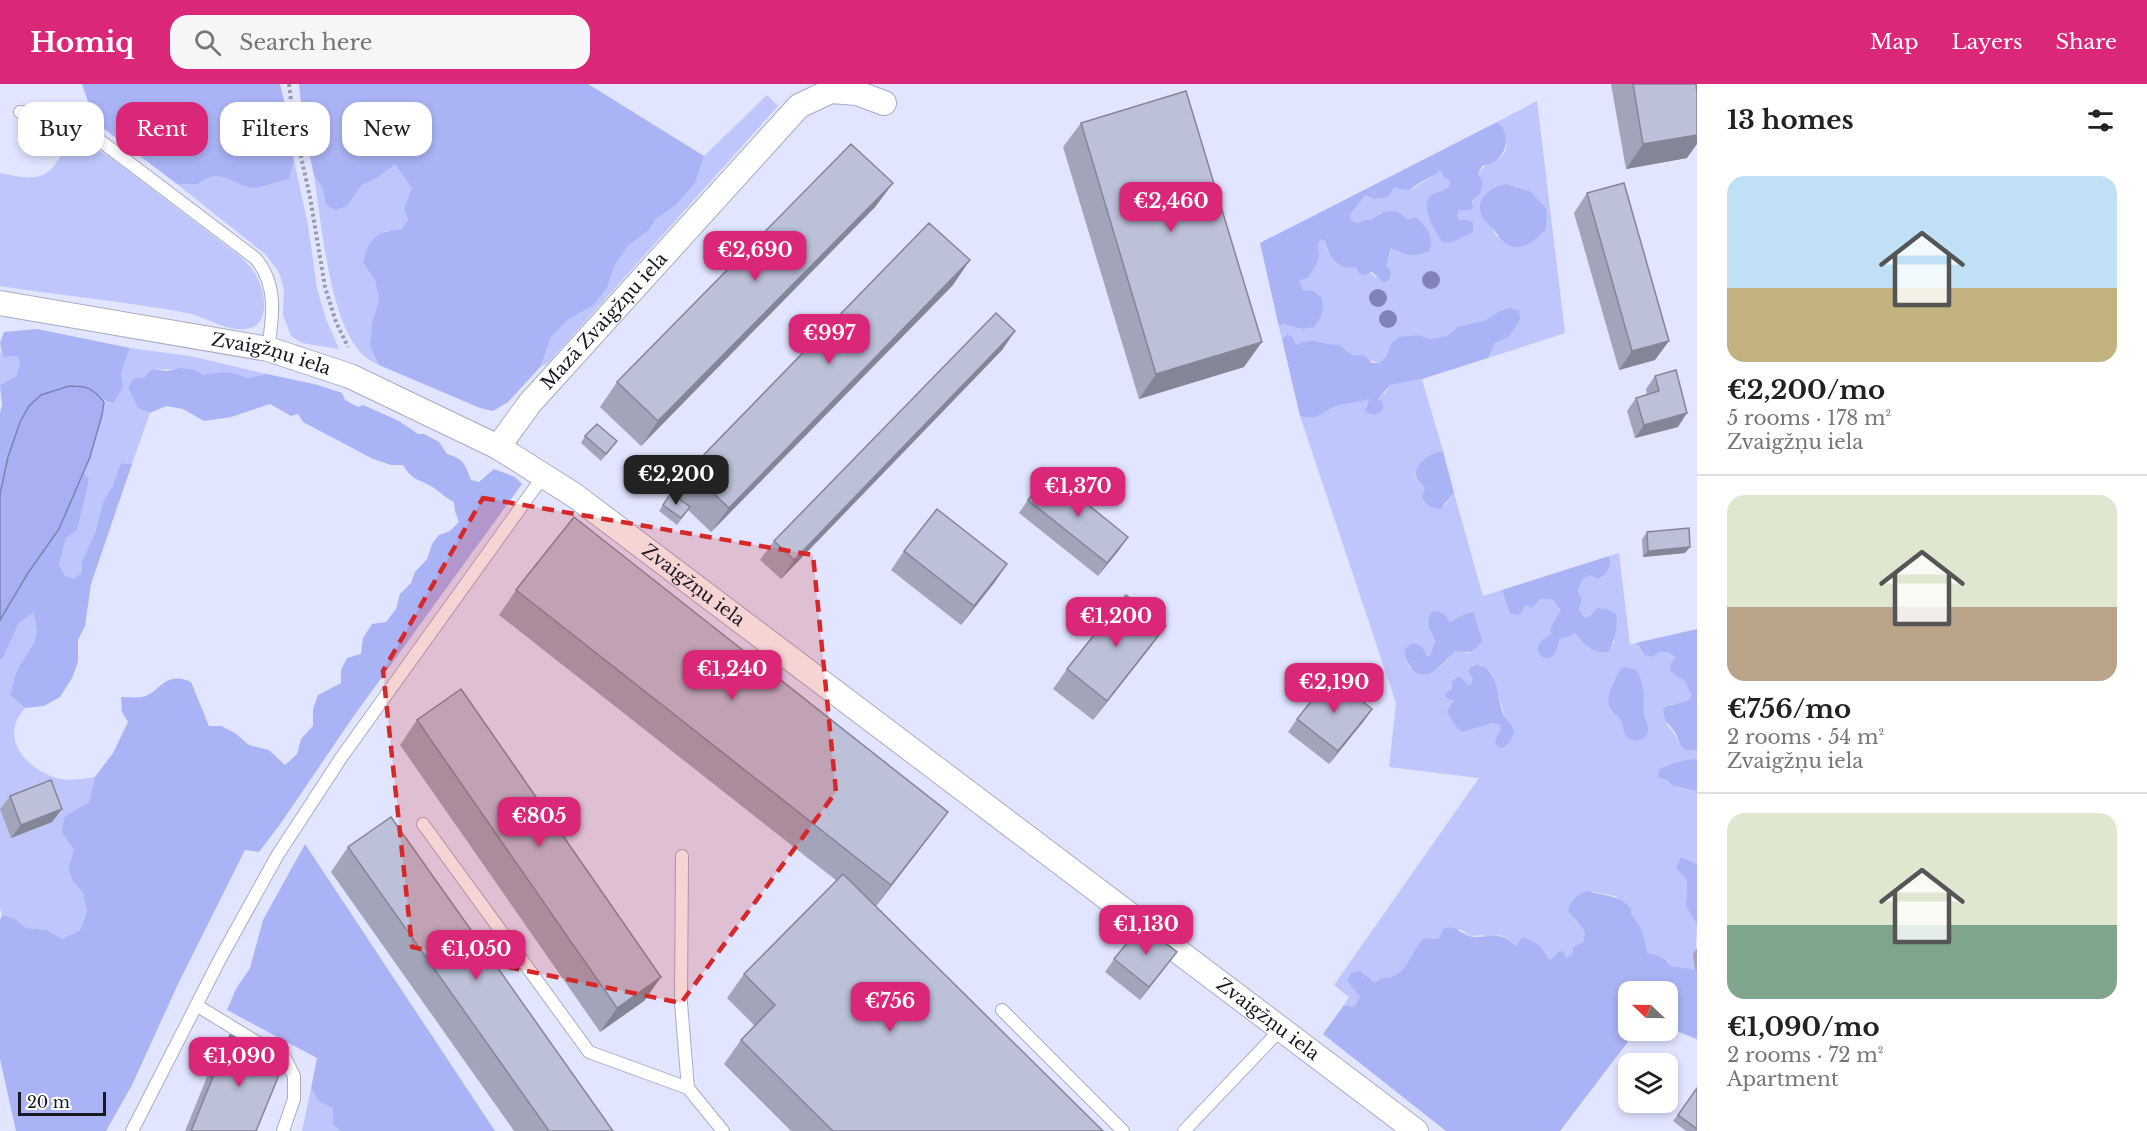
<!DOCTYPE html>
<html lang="en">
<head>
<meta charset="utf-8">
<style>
	:root { --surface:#fff; --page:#f6f6f6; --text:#222; --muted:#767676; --line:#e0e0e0; --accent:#db2777 }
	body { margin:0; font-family:"Libre Baskerville",serif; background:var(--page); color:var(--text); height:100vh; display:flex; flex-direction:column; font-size:22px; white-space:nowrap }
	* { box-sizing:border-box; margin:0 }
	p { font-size:20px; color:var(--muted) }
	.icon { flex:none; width:33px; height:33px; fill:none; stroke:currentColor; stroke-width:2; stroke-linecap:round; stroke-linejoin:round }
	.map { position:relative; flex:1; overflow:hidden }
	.drawer { display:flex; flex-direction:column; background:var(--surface); width:450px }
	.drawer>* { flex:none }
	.top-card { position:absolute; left:18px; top:18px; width:570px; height:54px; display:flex; gap:12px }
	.needle { width:39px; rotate:292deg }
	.controls { position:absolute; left:1618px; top:897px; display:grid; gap:12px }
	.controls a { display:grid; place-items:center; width:60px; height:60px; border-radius:12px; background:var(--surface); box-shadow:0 3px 9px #0003; font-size:30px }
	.scale { position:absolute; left:18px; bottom:15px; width:88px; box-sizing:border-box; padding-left:6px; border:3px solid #171821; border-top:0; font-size:16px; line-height:21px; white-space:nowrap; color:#171821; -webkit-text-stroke:4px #fff; paint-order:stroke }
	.price { position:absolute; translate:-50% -51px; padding:0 14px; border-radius:12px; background:var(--accent); color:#fff; font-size:20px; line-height:39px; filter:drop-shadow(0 2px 3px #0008) }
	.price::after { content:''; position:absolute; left:50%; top:36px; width:18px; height:14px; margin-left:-9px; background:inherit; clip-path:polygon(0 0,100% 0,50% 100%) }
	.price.active { background:#222; color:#fff }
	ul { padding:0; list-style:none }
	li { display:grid; align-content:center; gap:12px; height:318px; padding:0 30px }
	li+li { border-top:2px solid var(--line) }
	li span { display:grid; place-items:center; height:186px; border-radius:18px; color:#555 }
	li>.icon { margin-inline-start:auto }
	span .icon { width:108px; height:108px; fill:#fffc; stroke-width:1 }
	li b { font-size:26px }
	h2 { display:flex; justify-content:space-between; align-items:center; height:72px; padding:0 30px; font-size:26px }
	.tag { padding:0 21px; border-radius:18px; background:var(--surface); box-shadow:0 3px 9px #0003; font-size:21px; line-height:54px }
	.tag.active { background:var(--accent); color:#fff }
	header { display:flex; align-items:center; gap:36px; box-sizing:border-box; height:84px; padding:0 30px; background:var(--accent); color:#fff }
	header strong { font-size:28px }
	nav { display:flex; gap:33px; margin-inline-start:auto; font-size:21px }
	.search { width:420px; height:54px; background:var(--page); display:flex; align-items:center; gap:15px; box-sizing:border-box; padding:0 21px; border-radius:18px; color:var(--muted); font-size:22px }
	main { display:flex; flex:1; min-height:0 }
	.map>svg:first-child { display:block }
	.green { fill:#bfc6fb; fill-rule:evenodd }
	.forest { fill:#aab3f5 }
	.water { fill:#a8b0f3; stroke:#7c82b4; stroke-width:1.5 }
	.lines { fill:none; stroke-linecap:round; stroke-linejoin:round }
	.service-casing { stroke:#a8acc3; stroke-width:14 }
	.minor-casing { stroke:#a8acc3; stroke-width:26 }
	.path { stroke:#989baf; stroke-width:4; stroke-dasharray:3 3; stroke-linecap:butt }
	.service { stroke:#fff; stroke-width:12 }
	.minor { stroke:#fff; stroke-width:24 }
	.tree { fill:#8183b8 }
	.wall { fill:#a2a5ba }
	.shaded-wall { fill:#848697 }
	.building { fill:#bcc0d8; stroke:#848697; stroke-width:1.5 }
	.marked { fill:#d62828; fill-opacity:0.2; stroke:#d62828; stroke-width:4.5; stroke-dasharray:12 8; stroke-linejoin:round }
	.labels { text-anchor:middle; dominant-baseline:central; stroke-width:5; stroke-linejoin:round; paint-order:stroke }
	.street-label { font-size:18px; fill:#171821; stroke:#fff }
</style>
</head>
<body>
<header>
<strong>Homiq</strong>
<div class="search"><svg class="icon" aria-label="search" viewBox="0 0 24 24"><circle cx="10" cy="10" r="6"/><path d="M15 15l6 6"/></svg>Search here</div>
<nav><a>Map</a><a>Layers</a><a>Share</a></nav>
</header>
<main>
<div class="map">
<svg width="1697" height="1047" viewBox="0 0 1697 1047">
	<rect width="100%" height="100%" fill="#e1e5ff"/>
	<path class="green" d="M767,11l11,11 -231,258 -6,2 10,-29 18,-18 25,-14 13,-17 8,-23 13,-19 21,-16 6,-10 21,-15 19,-22 9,-27z
		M1537,17l28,232 -77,25 7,-15 14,-6 4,-8 -15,-17 -14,9 -25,5 -12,10 -17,3 -11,-4 -28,9 -5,13 -7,6 -31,-9 -8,-9 -9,1 -11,-5 -23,5 -5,-9 -5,-3 -5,5 -3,-12 4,-3 20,5 10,-38 -10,-1 -4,-10 21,-42 5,3 3,11c10,5 43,19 48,26l9,-12 5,-11 1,-8 16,-27 -27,-7 -9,7h-7l-7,3 -6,-3 -1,-5 15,-20 30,-8 18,2c9,-8 19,-10 26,-19l11,10 -1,7 -8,5 -11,27 8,15 13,9 21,-11 -15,-17 2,-5h10c3,-11 11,-16 14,-27l-5,-8c7,-14 14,-9 23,-18 11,-11 3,-26 -4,-35zM1515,102l6,4 9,1 17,18 -1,8 -49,20 -4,-7z
		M78,59l14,3 18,11 132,101c4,4 9,9 12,14 11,15 19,55 -9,57 -20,2 -39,-12 -58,-16 -62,-12 -125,-17 -187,-27v-113c16,3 38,10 51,-4 11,-11 11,-21 27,-26z
		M294,77l14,64 9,63 9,31 13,30 -37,-6 -11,-7 -8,-21 1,-25 -5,-18 -14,-18 -88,-70h21c22,-20 38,5 58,4 7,0 24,-7 33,-9z
		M395,79l17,25 -8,20 4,12 -6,9 -18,3 -9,48 4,20 -7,22 -2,25 9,18c-8,-4 -17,-9 -22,-17 -29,-39 -35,-123 -43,-172l8,11 4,18 21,1 15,-21 15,-7z
		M130,264l60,8 77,18 -20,4c-16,-8 -27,-6 -44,-3 -17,-10 -32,-4 -51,-6l-8,8 -11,3 -5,8 10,20 12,5 -18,51 -11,-1 -9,24 -9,15 -8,31 -13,28v11l-8,8 -9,-4 -6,-12 7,-26 23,-58 -6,-7c10,-23 18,-47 21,-71l10,1 9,-16 -2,-15z
		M0,266l3,7 14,-1 3,7 -4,13 -16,9z
		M1422,295l21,72c-17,3 -41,23 -18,36v5l20,13 9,-12 29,103 19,-6 8,24 29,-15 14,1 9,10 -4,8 1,27v-6l10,-2 6,-4 14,16 25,-5v-12l4,-10 -28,-6 -5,2 -6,-8 3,-10 -4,-9 4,-11 29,-19 -2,-5 10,-3 11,92 6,-2 4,7 28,2 8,6v18l8,4 7,14 -1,5 -9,6 -10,-1 -4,21c14,13 8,24 30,25v10l-3,-2 -15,5 -14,2c3,24 7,21 29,26l3,-1v74l-16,-7 6,23 -1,26 11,19 -2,45 -24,-4 -4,-6 -22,-7 -9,-33 -21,-24 -27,-5 -14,29 8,5 3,8 -2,9 -10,5 -1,7 -6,4 -18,1 -32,-11 -8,-10 -9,-3 -10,3 -8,-3 -11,1 -10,-7 -21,10 -15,-1c-10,10 -12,25 -21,34 -6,5 -19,8 -28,11l-13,-12 -15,10 13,16 -6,10 -10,-2 5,-8 -15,-12 145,-207 -90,-11 7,-64 -96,-287c21,6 22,-8 41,-11 10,-2 19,-3 29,-7l-5,10 20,-15 5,-8zM1464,530l5,39 -14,-2c-18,22 -18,22 -46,16l-1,-6 22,-6 5,-14 -4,-8 16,-12 3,1zM1476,580l6,1 10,9 13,44 -7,29 4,-16 -2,-6 -8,-2 -19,5h-16c-7,-15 0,-21 -10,-36l19,-9 4,2 3,-6 -5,-8 1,-4z
		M33,527c12,34 -8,38 -18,65 -2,6 -3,13 -5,19l15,13c-25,28 -3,57 28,69 12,5 29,2 42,0l-6,25 -27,31 12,17 -6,18 4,12 11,13 4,18 -7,19 -18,9 -15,-9 -22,-2 -11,-10 -12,-3 -2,-7v-248l3,-2 16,-35z
		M311,1005l9,13 13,5v18l8,6h-39z"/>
	<path class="forest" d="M82,0h198l7,29 7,48 -5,18c-9,2 -25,8 -33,9 -20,1 -36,-24 -58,-4h-21l-82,-62z
		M299,0h289l116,72 -9,27 -19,22 -21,15 -6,10 -21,16 -13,19 -8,23 -13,17 -25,14 -18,18 -10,29 -33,36 -15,9 -13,-3 -101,-43 -9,-18 2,-25 7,-22 -4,-20 -12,-18c8,-26 11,-29 39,-33l6,-9 -4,-12 8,-20 -17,-24 -18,14 -15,7 -15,21 -12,4 -9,-5 -4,-18 -8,-11 -11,-53z
		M1497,38c3,3 7,7 8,12 4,16 -7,31 -23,32l-4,8 5,9 -3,10 -8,8 1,7 -4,2h-10l-2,5 3,5h7l6,3v9l-22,11 -8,-1c-7,-9 -25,-38 -11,-47 6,-3 11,-4 17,-8l1,-7 -6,-3 -4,-7c-6,6 -10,7 -17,11 -13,7 -11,12 -28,6l-8,10 -12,2 -10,-4 -15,20 1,5 6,3 7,-3h7c12,-10 26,-14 36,0l9,-3c10,10 19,19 13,34 -17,7 -22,4 -38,-3l-5,18 5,6 -2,8 -6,2 -11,-10 -7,3 -5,-1 -4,-7c-18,4 -27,-10 -31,-26l-5,-2c-3,7 -2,8 -1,15 0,8 -7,17 -11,24l-9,2 4,10 10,1 8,6c4,12 1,20 -7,30l-11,2 -20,-5 -4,3 -19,-84z
		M1506,100c9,2 15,6 24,7l17,18c-1,5 0,14 -1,19 -2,4 -10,11 -13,13 -20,12 -27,5 -39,-11 -4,-5 -9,-8 -12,-14 -8,-17 10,-30 24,-32z
		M1510,224l9,3 1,8 -11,18 -14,6 -7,15 -66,21 -32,6 -12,14 5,3v7l-7,6 -11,-3 4,-13c-10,3 -19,4 -29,6 -18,4 -19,17 -40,11l-18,-77 5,-5 5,3 5,8c22,-10 23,1 43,0 8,8 12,12 24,10l8,8h7l7,-6 5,-13 8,-7 20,-2 11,4 17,-3 12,-10 25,-5 14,-9z
		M37,245l93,19 -9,24 2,15 -9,16c-14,-2 -10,-6 -21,-12 -17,-11 -35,-2 -52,4l-33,62 -8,37v-81l2,-8 -2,-20 16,-9 4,-13 -3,-7 -14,1 -3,-14 4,-11z
		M181,284l14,2 8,5c17,-3 28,-5 44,3l20,-4 51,11 24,8 3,7 13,7 5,-2 36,16 19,13h6l15,8 8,12c17,5 18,10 24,26l8,2 15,-13 21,8 7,7 -169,233 -72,106 -22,29 -14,-2 -67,134 -46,101 -26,46h-90l-16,-72v-139l2,-5 12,3 12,10 21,2 15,9 18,-9 7,-19 -4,-18 -11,-13 -4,-12 6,-18 -12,-17 2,-16 25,-15 6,-25 18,-24 15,-31 -6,-10 -1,-15c7,0 14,1 21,0 19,-4 21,-27 49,-15l18,44h12l14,7 14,12 20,5 16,15 12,-11 4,-15 12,-13v-17l5,-14 23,-12v-13l6,-12 14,-4 2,-16 9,-14 14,-2 10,-13 4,-15 11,-11 4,-11 12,-13 5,-15 7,-9 11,-4 9,-9 -4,-11 -1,-9c-8,-4 -13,-9 -20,-14 -15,-10 -20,-5 -31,-23h-12l-18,-6 -70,-37 -5,-8 -7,2 -21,-12 -39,13 -27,4 -21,-12 -17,-3 -16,7 -12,-5 -10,-20 5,-9 11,-2 8,-8 14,2z
		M1443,367l11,42 -14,16 -10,-2 -8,-9 3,-11c-22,-14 1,-34 18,-36z
		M121,379l11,1 -41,120 -6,42 -7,14v22l-6,16 -12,19 -16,9 -19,2 -15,-13c2,-6 3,-13 5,-19 9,-26 30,-31 18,-64l-14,11 -16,35 -3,2v-40l28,-46 31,-45 24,-56 6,6 -12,51 -11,8 -7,26 6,12 9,3 8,-7v-11l13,-28 8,-31 9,-15z
		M1609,472c4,11 -3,17 -10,23l-9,-4 -8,5 -4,11 4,9 -3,10 6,8 5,-2 7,-8 11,1 8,5c3,11 -2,29 -8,38 -18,1 -22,-6 -33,-19l-6,4 -10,2c-2,37 -41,11 -7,-5l-2,-5 11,-19 -8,-10 -13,-1 -8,9 -6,-3 -7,10 -9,-1 -8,-24z
		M1437,527l9,5 4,6 14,-8 9,-2 9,28c-7,13 -13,13 -27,11 -20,23 -40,39 -51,0 8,-13 19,-7 23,5l3,-1 5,-14c-4,-11 -11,-17 -3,-29z
		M1697,545v121c-3,0 -7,1 -10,0 -8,-3 -8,-10 -11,-16 -6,-10 -14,-13 -12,-26 9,-5 17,-3 26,-9l1,-5 -7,-14 -8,-4 -6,-6 1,-7 5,-5 -8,-6h-9l-7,5 -7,-2 -9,-12z
		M1477,580c23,6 19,35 27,52 4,7 7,6 10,16l-4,10 -7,6 -5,-1 -3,-4 2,-7 4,-5 -1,-6 -8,-2 -30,9 -5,-4 -10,-16 6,-11 -6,-3 -2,-4 7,-5v-7l5,-5h4l5,6 4,2 3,-6 -5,-8 2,-4z
		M1625,583l11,3c10,17 7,27 8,46 1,4 4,8 4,13 0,11 -13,15 -21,8 -4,-5 -3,-13 -7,-18 -3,-5 -9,-7 -11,-14 -3,-12 7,-25 11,-36z
		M1694,674l3,2v30l-2,1 -22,-5 -6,-6 -9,-3 1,-7c8,-7 24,-8 35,-12z
		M305,760l190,287h-154l-8,-6v-17l-13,-6 -9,-13 6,-31 -90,-48 9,-21 14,-21 13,-48z
		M1681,773l16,7v61l-11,-19 1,-26 -11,-12z
		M1588,807c16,5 31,4 43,17v6c9,10 16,26 15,39 11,2 18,3 25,13l26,4v69l-29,-11v-36h-39v38l7,1 -76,100h-114l-123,-97 21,-29 10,2 6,-10 -13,-16 4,-8 10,-2 14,12 7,-5c26,1 27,-25 42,-40l15,1 4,-10c13,-4 15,3 26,7 10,3 27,-3 37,2 4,2 7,6 10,9l4,-7 4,-3c11,5 20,10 24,22h4l8,-8 4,1 2,6 6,-4 1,-7 10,-5 2,-9c-3,-9 -12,-14 -17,-23 3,-12 10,-15 20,-19z"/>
	<path class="water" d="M69,302c17,0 23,1 35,16l-2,13 -12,42 -31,72 -31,44 -28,47v-126l8,-37 12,-35 9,-16 12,-11z"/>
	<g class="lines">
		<g class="service-casing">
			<path id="service" d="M20,28l38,6 32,15 165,125c23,26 18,59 13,91
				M423,740l166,228 99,36 35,43
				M682,772l-1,147 7,85
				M196,921l90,55 8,16v23l-11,32
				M1002,926l121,121
				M132,1047l88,-172 57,-103 64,-98 203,-283
				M1184,1047l97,-102"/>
		</g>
		<g class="minor-casing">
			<g id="minor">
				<path id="s1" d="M0,219l268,46 82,27 148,71 76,48 842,636"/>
				<path id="s2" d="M498,363l32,-44 269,-297 32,-15 26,2 27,10"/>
			</g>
		</g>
		<path class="path" d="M289,0l5,41 16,72 15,90 11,35 12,25"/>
		<use href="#service" class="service"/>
		<use href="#minor" class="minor"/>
	</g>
	<g class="tree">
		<circle cx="1431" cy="196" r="9"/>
		<circle cx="1378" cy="214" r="9"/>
		<circle cx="1388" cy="235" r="9"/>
	</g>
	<path class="wall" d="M1611,0h85l-9,74 -61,11z
		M1081,39l163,244 -105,32 -76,-252z
		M893,99l-18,24 -234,239 -41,-39 17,-25z
		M1587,109l68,167 -36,10 -45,-157z
		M953,201l-242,247 -23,-22 -11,15 -18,-14 12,-18 1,1 17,-24z
		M1015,247l-13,19 -221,229 -21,-19 14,-19z
		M1655,292l23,51 -43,11 -8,-27 9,-13 11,-3 -1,-6z
		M585,352l27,12 -11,13 -20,-18z
		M1028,416l91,50 -21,26 -79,-63z
		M1647,448l38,21 -42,4 -1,-18z
		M904,467l103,13 -13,19 -33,42 -70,-55z
		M516,506l414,246 -54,70 227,225h-312l-67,-67 17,-24 14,-14 -28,-28 17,-24 93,-93 -338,-266z
		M1152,561l-59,75 -40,-31 14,-20z
		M1372,625l-9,13 -34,42 -41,-32 9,-13z
		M417,636l244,257 -17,24 -44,31 -200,-287z
		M10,712l42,26 -41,16 -11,-29z
		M348,763l265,284h-99l-183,-259z
		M1697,864v22h-2l-2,-16z
		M1114,875l53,6 -27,35 -35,-28z
		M230,951l26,96h-71l31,-76z
		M1697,1004v43h-11l-13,-10z"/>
	<path class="shaded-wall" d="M1697,51v9l-10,14 -61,11 17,-25z
		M893,99l-18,24 -234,239 17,-25z
		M970,176l-17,25 -242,247 18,-24z
		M1015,247l-13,19 -221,229 13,-19z
		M1669,257l-14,19 -36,10 13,-19z
		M1262,258l-18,25 -105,32 17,-25z
		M1687,329l-9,14 -43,11 9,-13z
		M1128,453l-9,13 -21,26 9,-13z
		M1690,463l-5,6 -42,4 5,-6z
		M1007,480l-13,19 -33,42 13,-19z
		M1166,542l-14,19 -59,75 14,-19z
		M1372,625l-9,13 -34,42 9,-13z
		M62,725l-10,13 -41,16 10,-13z
		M948,728l-18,24 -57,74 18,-25z
		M1177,868l-10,13 -27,35 9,-13z
		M661,893l-17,24 -44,31 17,-24z"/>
	<path class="building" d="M1633,0h63l1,9v42l-54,9z
		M1186,7l76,251 -106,32 -75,-251z
		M851,60l42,39 -235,238 -41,-39z
		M1624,99l45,158 -37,10 -45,-158z
		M929,139l41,37 -241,248 -40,-38z
		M996,229l19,18 -221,229 -20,-19z
		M1676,286l11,43 -43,12 -8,-27 23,-7 -4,-15z
		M597,340l20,17 -11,13 -21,-18z
		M1050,390l78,63 -21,26 -79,-63z
		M671,409l19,14 -9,11 -18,-13z
		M937,425l70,55 -33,42 -70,-55z
		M574,433l374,295 -57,73 -375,-295z
		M1689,444l1,19 -42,4 -1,-19z
		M1126,511l40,31 -59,75 -40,-32z
		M1331,592l41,33 -34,42 -41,-32z
		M461,605l200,288 -44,31 -200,-288z
		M51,696l11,29 -41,16 -11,-29z
		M391,733l222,314h-64l-201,-284z
		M843,790l260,257h-270l-92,-91 34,-35 -31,-31z
		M1142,841l35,27 -28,35 -35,-28z
		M230,951l56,23 -30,73h-65z
		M1697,1004v41l-19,-14z"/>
	<path class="marked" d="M483,414l330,57 23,237 -155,211 -269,-56 -29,-276z"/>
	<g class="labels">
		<g class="street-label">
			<text stroke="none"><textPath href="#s2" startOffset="165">Mazā Zvaigžņu iela</textPath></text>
			<text stroke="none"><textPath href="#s1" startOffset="276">Zvaigžņu iela</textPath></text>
			<text stroke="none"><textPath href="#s1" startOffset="762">Zvaigžņu iela</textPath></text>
			<text stroke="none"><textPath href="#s1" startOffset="1482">Zvaigžņu iela</textPath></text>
		</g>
	</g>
</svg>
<div class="controls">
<a><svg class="needle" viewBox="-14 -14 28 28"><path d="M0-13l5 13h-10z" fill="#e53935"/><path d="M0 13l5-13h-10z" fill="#767676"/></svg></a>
<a><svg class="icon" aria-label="layers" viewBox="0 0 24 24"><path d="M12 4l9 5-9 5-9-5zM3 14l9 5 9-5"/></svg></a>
</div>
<div class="scale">20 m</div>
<b class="price" style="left:1171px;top:149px">€2,460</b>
<b class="price" style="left:755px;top:198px">€2,690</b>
<b class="price" style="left:829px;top:281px">€997</b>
<b class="price active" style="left:676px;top:422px">€2,200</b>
<b class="price" style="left:1078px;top:434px">€1,370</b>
<b class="price" style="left:1116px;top:564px">€1,200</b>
<b class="price" style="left:732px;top:617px">€1,240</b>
<b class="price" style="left:1334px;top:630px">€2,190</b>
<b class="price" style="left:539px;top:764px">€805</b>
<b class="price" style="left:1146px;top:872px">€1,130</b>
<b class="price" style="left:476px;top:897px">€1,050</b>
<b class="price" style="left:890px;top:949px">€756</b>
<b class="price" style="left:239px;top:1004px">€1,090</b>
<div class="top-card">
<a class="tag">Buy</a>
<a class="tag active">Rent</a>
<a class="tag">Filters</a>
<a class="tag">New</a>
</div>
</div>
<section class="drawer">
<h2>13 homes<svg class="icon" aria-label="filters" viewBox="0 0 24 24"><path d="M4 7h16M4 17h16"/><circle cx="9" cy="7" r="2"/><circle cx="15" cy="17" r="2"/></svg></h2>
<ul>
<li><span style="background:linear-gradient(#bfe0f5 60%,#c2b280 0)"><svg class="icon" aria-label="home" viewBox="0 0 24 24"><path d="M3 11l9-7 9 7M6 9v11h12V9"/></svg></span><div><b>€2,200/mo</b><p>5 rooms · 178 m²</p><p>Zvaigžņu iela</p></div></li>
<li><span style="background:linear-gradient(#dfe7d0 60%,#b9a48a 0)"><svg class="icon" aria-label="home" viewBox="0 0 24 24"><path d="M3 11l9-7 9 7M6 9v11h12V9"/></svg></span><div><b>€756/mo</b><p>2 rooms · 54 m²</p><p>Zvaigžņu iela</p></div></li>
<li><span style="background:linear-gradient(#dfe7d0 60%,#7fa58c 0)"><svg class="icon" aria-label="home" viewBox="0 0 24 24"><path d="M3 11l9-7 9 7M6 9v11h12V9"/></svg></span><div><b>€1,090/mo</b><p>2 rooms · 72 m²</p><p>Apartment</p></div></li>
</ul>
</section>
</main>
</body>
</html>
